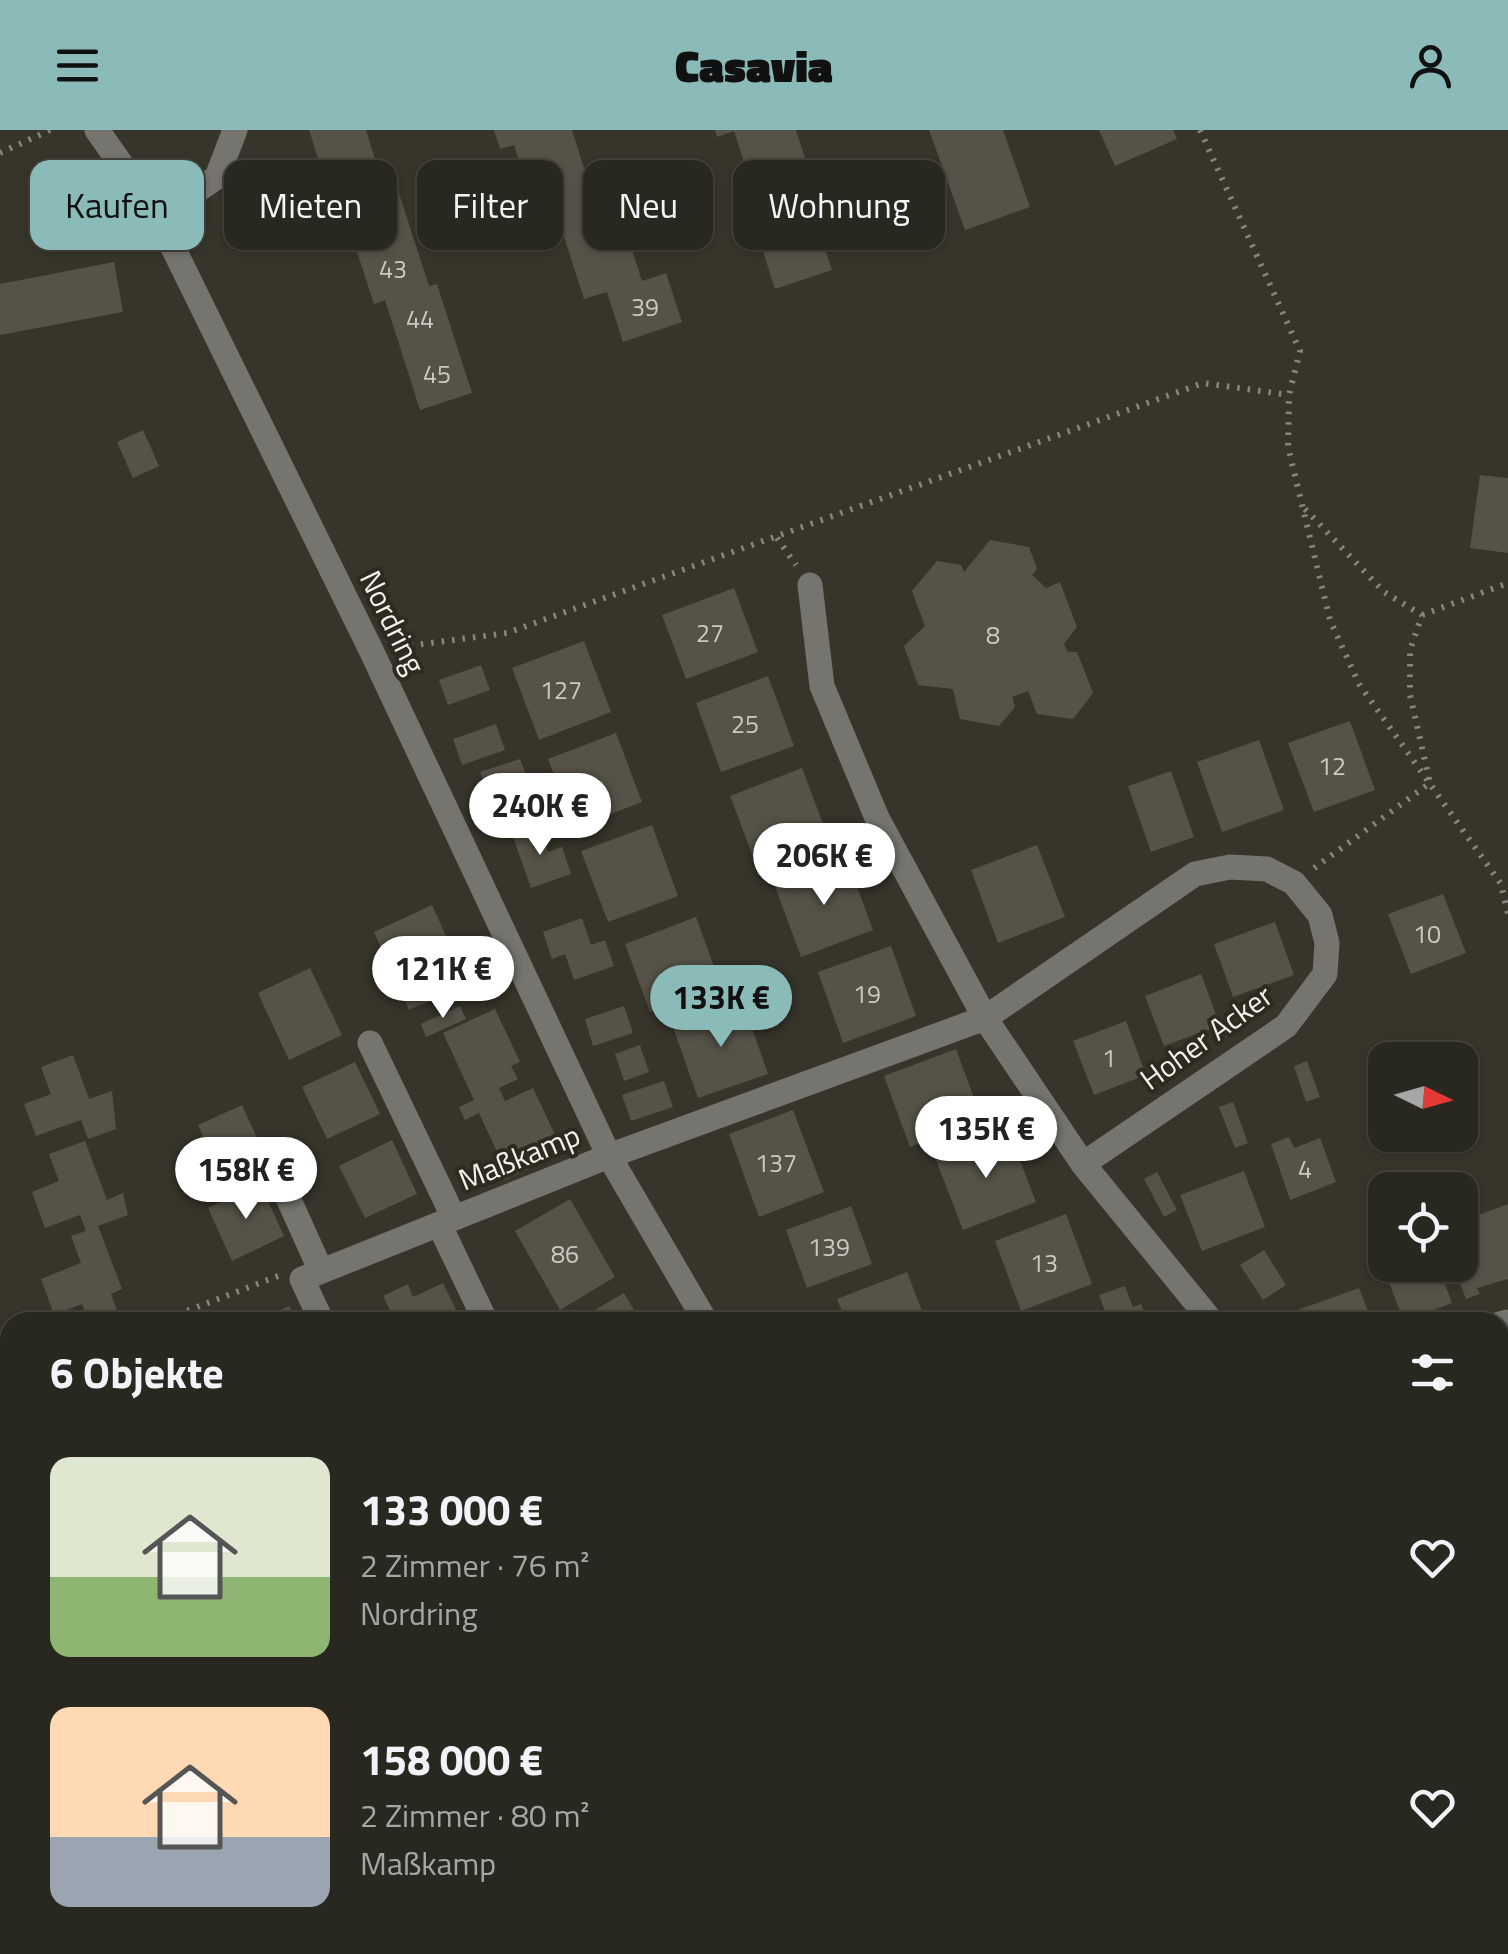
<!DOCTYPE html>
<html lang="de">
<head>
<meta charset="utf-8">
<style>
	:root { --surface:#292820; --page:#313029; --text:#f1f3f6; --muted:#a5a6a5; --line:#45443e; --accent:#8bbbb9 }
	body { margin:0; font-family:"Titillium Web",sans-serif; background:var(--page); color:var(--text); height:100vh; display:flex; flex-direction:column; font-size:38px; white-space:nowrap }
	* { box-sizing:border-box; margin:0 }
	p { font-size:32px; color:var(--muted) }
	.icon { flex:none; width:55px; height:55px; fill:none; stroke:currentColor; stroke-width:2; stroke-linecap:round; stroke-linejoin:round }
	.map { position:relative; flex:1; overflow:hidden }
	.details { position:absolute; left:0px; top:1182px; width:1510px; height:642px; display:flex; flex-direction:column; background:var(--surface); border-radius:30px 30px 0 0; box-shadow:0 2px 8px #0004,0 0 0 2px var(--line) }
	.details>* { flex:none }
	.guide { position:absolute; left:30px; top:30px; width:1000px; height:90px; display:flex; gap:20px }
	.needle { width:65px; rotate:95deg }
	.fabs { position:absolute; left:1368px; top:912px; display:grid; gap:20px }
	.fabs a { display:grid; place-items:center; width:110px; height:110px; border-radius:20px; background:var(--surface); box-shadow:0 2px 8px #0004,0 0 0 2px var(--line); font-size:50px }
	.price { position:absolute; translate:-50% -85px; padding:0 22px; border-radius:35px; background:#fff; color:#222; font-size:32px; line-height:65px; filter:drop-shadow(0 2px 5px #0008) }
	.price::after { content:''; position:absolute; left:50%; top:60px; width:30px; height:22px; margin-left:-15px; background:inherit; clip-path:polygon(0 0,100% 0,50% 100%) }
	.price.active { background:var(--accent); color:#111 }
	ul { padding:0; list-style:none }
	li { display:flex; align-items:center; gap:30px; height:250px; padding:0 50px }
	li span { display:grid; place-items:center; flex:none; width:280px; height:200px; border-radius:20px; color:#555 }
	li>.icon { margin-inline-start:auto }
	span .icon { width:120px; height:120px; fill:#fffc; stroke-width:1 }
	li b { font-size:42px }
	h2 { display:flex; justify-content:space-between; align-items:center; height:120px; padding:0 50px; font-size:42px }
	.tag { padding:0 35px; border-radius:20px; background:var(--surface); box-shadow:0 2px 8px #0004,0 0 0 2px var(--line); font-size:35px; line-height:90px }
	.tag.active { background:var(--accent); color:#111 }
	header { display:flex; justify-content:space-between; align-items:center; height:130px; padding:0 50px; background:var(--accent); color:#111; font-size:45px; font-weight:800 }
	.map>svg:first-child { display:block }
	.building { fill:#555347 }
	.lines { fill:none; stroke-linecap:round; stroke-linejoin:round }
	.path { stroke:#87867d; stroke-width:6; stroke-dasharray:2.5 8; stroke-linecap:butt }
	.minor { stroke:#75746e; stroke-width:25 }
	.labels { text-anchor:middle; dominant-baseline:central; stroke-width:8; stroke-linejoin:round; paint-order:stroke }
	.number-label { font-size:25px; fill:#cbcac1 }
	.street-label { font-size:30px; fill:#f2f2ea; stroke:#2d2b20 }
</style>
</head>
<body>
<header><svg class="icon" aria-label="menu" viewBox="0 0 24 24"><path d="M4 6h16M4 12h16M4 18h16"/></svg>Casavia<svg class="icon" aria-label="person" viewBox="0 0 24 24"><circle cx="12" cy="8" r="4"/><path d="M4 21q1-7 8-7t8 7"/></svg></header>
<div class="map">
<svg width="1508" height="1824" viewBox="0 0 1508 1824">
	<rect width="100%" height="100%" fill="#37352a"/>
	<path class="building" d="M309,0h57l17,55 12,-4 34,105 8,-2 35,109 -52,17 -35,-110 -11,4 -34,-105 -8,3z
		M494,0h78l17,54 19,-7 34,104 24,-8 16,49 -59,20 -16,-50 -23,7 -33,-103 -19,6 -18,-57 -14,4z
		M715,0h81l28,88 -8,3 16,49 -57,19 -16,-50 9,-3 -34,-105 -17,6z
		M929,0h74l27,77 -65,23z
		M1099,0h74l4,9 -62,27z
		M114,132l9,50 -123,23v-51z
		M143,300l16,36 -26,12 -16,-36z
		M1480,345l28,3v75l-38,-5z
		M990,410l39,7 8,22 -5,6 14,13 14,-6 17,45 -13,17 4,8h9l16,41 -20,26 -36,-5 -9,-23 -16,6 3,10 -16,19 -39,-7 -7,-30 -35,-4 -14,-39 21,-20 -13,-35 25,-30 24,4 3,7z
		M734,458l24,64 -72,27 -24,-64z
		M584,511l27,71 -72,28 -27,-72z
		M481,535l9,25 -42,15 -9,-25z
		M768,546l26,70 -73,26 -25,-69z
		M1350,591l25,69 -61,22 -26,-69z
		M496,594l9,26 -43,15 -9,-26z
		M616,603l26,69 -68,26 -26,-69z
		M1259,610l25,70 -62,22 -25,-70z
		M520,629l10,26 -40,14 -10,-27z
		M802,638l27,72 -72,27 -27,-71z
		M1171,641l23,66 -43,15 -23,-66z
		M539,695l9,27 14,-5 9,27 -40,14 -19,-54z
		M652,695l26,71 -70,26 -27,-71z
		M1037,715l28,72 -67,26 -27,-73z
		M847,730l26,70 -72,27 -26,-71z
		M1443,764l23,59 -55,21 -23,-60z
		M432,775l36,79 -59,26 -35,-78z
		M696,787l25,69 -71,26 -25,-68z
		M582,788l9,27 14,-5 9,26 -40,14 -9,-26 -13,5 -9,-27z
		M1275,792l19,53 -61,22 -19,-53z
		M891,816l25,70 -73,27 -25,-71z
		M310,838l32,67 -53,25 -31,-67z
		M1201,844l19,51 -56,21 -19,-50z
		M743,872l25,72 -70,24 -25,-71z
		M460,876l6,13 -40,18 -5,-13z
		M624,876l9,27 -40,13 -8,-27z
		M495,879l25,53 -9,4 7,13 -19,9 6,13 28,-13 25,53 -28,14 5,11 -30,14 -5,-11 4,-2 -25,-54 -14,7 -6,-13 15,-7 -31,-67z
		M1126,891l20,54 -52,20 -21,-54z
		M640,915l9,27 -25,9 -9,-27z
		M956,919l26,71 -72,27 -26,-71z
		M73,925l16,44 23,-8 4,38 -28,10 -7,-19 -45,16 -12,-32 27,-10 -10,-27z
		M1307,931l13,36 -14,5 -12,-36z
		M355,932l25,52 -53,25 -25,-52z
		M664,951l9,26 -42,14 -9,-26z
		M1233,972l15,41 -13,5 -16,-41z
		M242,975l21,46 -44,21 -21,-47z
		M793,980l31,82 -65,25 -30,-83z
		M1009,1002l27,70 -73,28 -27,-70z
		M1289,1007l5,11 26,-10 16,44 -46,18 -19,-56z
		M392,1010l25,54 -52,24 -26,-52z
		M85,1011l22,59 16,-7 5,22 -30,11 24,63 -11,5 9,25 -10,3h-21l-7,-18 -28,11 -13,-36 40,-16 -10,-27 15,-5 -6,-16 -35,13 -13,-36 27,-11 -10,-27z
		M1244,1041l21,56 -63,24 -22,-56z
		M1157,1042l20,38 -13,7 -20,-38z
		M260,1054l24,52 -52,25 -24,-53z
		M570,1069l45,78 -55,33 -45,-79z
		M1508,1074v75l-31,9 3,6 -14,5 -10,-27 14,-5 -10,-26v-19z
		M851,1076l21,58 -65,24 -21,-58z
		M1066,1084l26,70 -71,27 -26,-70z
		M1264,1120l22,35 -23,15 -23,-35z
		M1403,1135h35l14,38 -26,10 2,7 -24,2 -19,-50z
		M907,1142l19,50h-80l-9,-23z
		M443,1153l19,39h-66l-13,-26 25,-12 5,13z
		M1125,1156l8,21 8,-3 7,18h-57l16,-6 -8,-21z
		M1359,1158l13,34h-73l-4,-11z
		M624,1163l17,29h-67z
		M289,1176l8,16h-42z
		M10,1344v49l-10,3v-48z
		M1508,1353v29l-8,3v-16l4,-1 -4,-12z
		M10,1688v98l-10,-20v-73z
		M1508,1772v52h-42l-3,-9h37v-40z
		M35,1815h36l-2,9h-27z
		M367,1815h62l3,9h-62z
		M588,1815h62l3,9h-62z
		M787,1815h65l3,9h-77l-1,-6z
		M1038,1815h67l3,9h-68z"/>
	<g class="lines">
		<path class="path" d="M1200,0l100,221 -11,44 -1,52 42,173 29,64 142,200 7,30
			M0,23l50,-23
			M1305,379l79,83 38,23 -12,35v45l20,88 -117,86
			M777,408l19,27
			M1422,485l86,-32
			M400,517l107,-14 696,-250 86,12
			M158,1192l120,-46"/>
		<path class="minor" d="M97,0l61,87 213,433 238,506 97,166
			M158,87l59,-40 18,-47
			M810,455l12,101 55,132 108,200 98,146 129,158
			M370,913l84,175
			M271,1030l50,111
			M439,1094l47,98
			M322,1192l-20,-43 307,-123 376,-138 210,-144 35,-7 37,2 27,14 26,32 7,28 -2,31 -39,52 -203,138
			M1500,1194l8,-2
			M0,1241l7,19 -7,3
			M0,1533l10,28
			M1500,1557l8,12
			M1500,1695l8,-5
			M456,1815l3,9
			M902,1815l5,9
			M1180,1815l8,9
			M1293,1824l15,-9"/>
	</g>
	<g class="labels">
		<g class="number-label">
			<text x="393" y="139">43</text>
			<text x="645" y="177">39</text>
			<text x="420" y="189">44</text>
			<text x="437" y="244">45</text>
			<text x="710" y="503">27</text>
			<text x="993" y="505">8</text>
			<text x="561" y="560">127</text>
			<text x="745" y="594">25</text>
			<text x="1332" y="636">12</text>
			<text x="1427" y="804">10</text>
			<text x="867" y="864">19</text>
			<text x="1109" y="928">1</text>
			<text x="776" y="1033">137</text>
			<text x="1305" y="1039">4</text>
			<text x="829" y="1117">139</text>
			<text x="565" y="1124">86</text>
			<text x="1044" y="1133">13</text>
		</g>
		<g class="street-label">
			<text transform="translate(393 492) rotate(64)">Nordring</text>
			<text transform="translate(1206 907) rotate(-36)">Hoher Acker</text>
			<text transform="translate(519 1027) rotate(-22)">Maßkamp</text>
		</g>
	</g>
</svg>
<div class="fabs">
<a><svg class="needle" viewBox="-14 -14 28 28"><path d="M0-13l5 13h-10z" fill="#e53935"/><path d="M0 13l5-13h-10z" fill="#a5a6a5"/></svg></a>
<a><svg class="icon" aria-label="locate" viewBox="0 0 24 24"><circle cx="12" cy="12" r="6"/><path d="M12 2v4M12 18v4M2 12h4M18 12h4"/></svg></a>
</div>
<b class="price" style="left:540px;top:728px">240K €</b>
<b class="price" style="left:824px;top:778px">206K €</b>
<b class="price" style="left:443px;top:891px">121K €</b>
<b class="price active" style="left:721px;top:920px">133K €</b>
<b class="price" style="left:986px;top:1051px">135K €</b>
<b class="price" style="left:246px;top:1092px">158K €</b>
<div class="guide">
<a class="tag active">Kaufen</a>
<a class="tag">Mieten</a>
<a class="tag">Filter</a>
<a class="tag">Neu</a>
<a class="tag">Wohnung</a>
</div>
<section class="details">
<h2>6 Objekte<svg class="icon" aria-label="filters" viewBox="0 0 24 24"><path d="M4 7h16M4 17h16"/><circle cx="9" cy="7" r="2"/><circle cx="15" cy="17" r="2"/></svg></h2>
<ul>
<li><span style="background:linear-gradient(#dfe7d0 60%,#8fb573 0)"><svg class="icon" aria-label="home" viewBox="0 0 24 24"><path d="M3 11l9-7 9 7M6 9v11h12V9"/></svg></span><div><b>133 000 €</b><p>2 Zimmer · 76 m²</p><p>Nordring</p></div><svg class="icon" aria-label="heart" viewBox="0 0 24 24"><path d="M12 20l-8-8c-3-5 5-10 8-4 3-6 11-1 8 4z"/></svg></li>
<li><span style="background:linear-gradient(#ffd9b3 65%,#9aa5b1 0)"><svg class="icon" aria-label="home" viewBox="0 0 24 24"><path d="M3 11l9-7 9 7M6 9v11h12V9"/></svg></span><div><b>158 000 €</b><p>2 Zimmer · 80 m²</p><p>Maßkamp</p></div><svg class="icon" aria-label="heart" viewBox="0 0 24 24"><path d="M12 20l-8-8c-3-5 5-10 8-4 3-6 11-1 8 4z"/></svg></li>
</ul>
</section>
</div>
</body>
</html>
